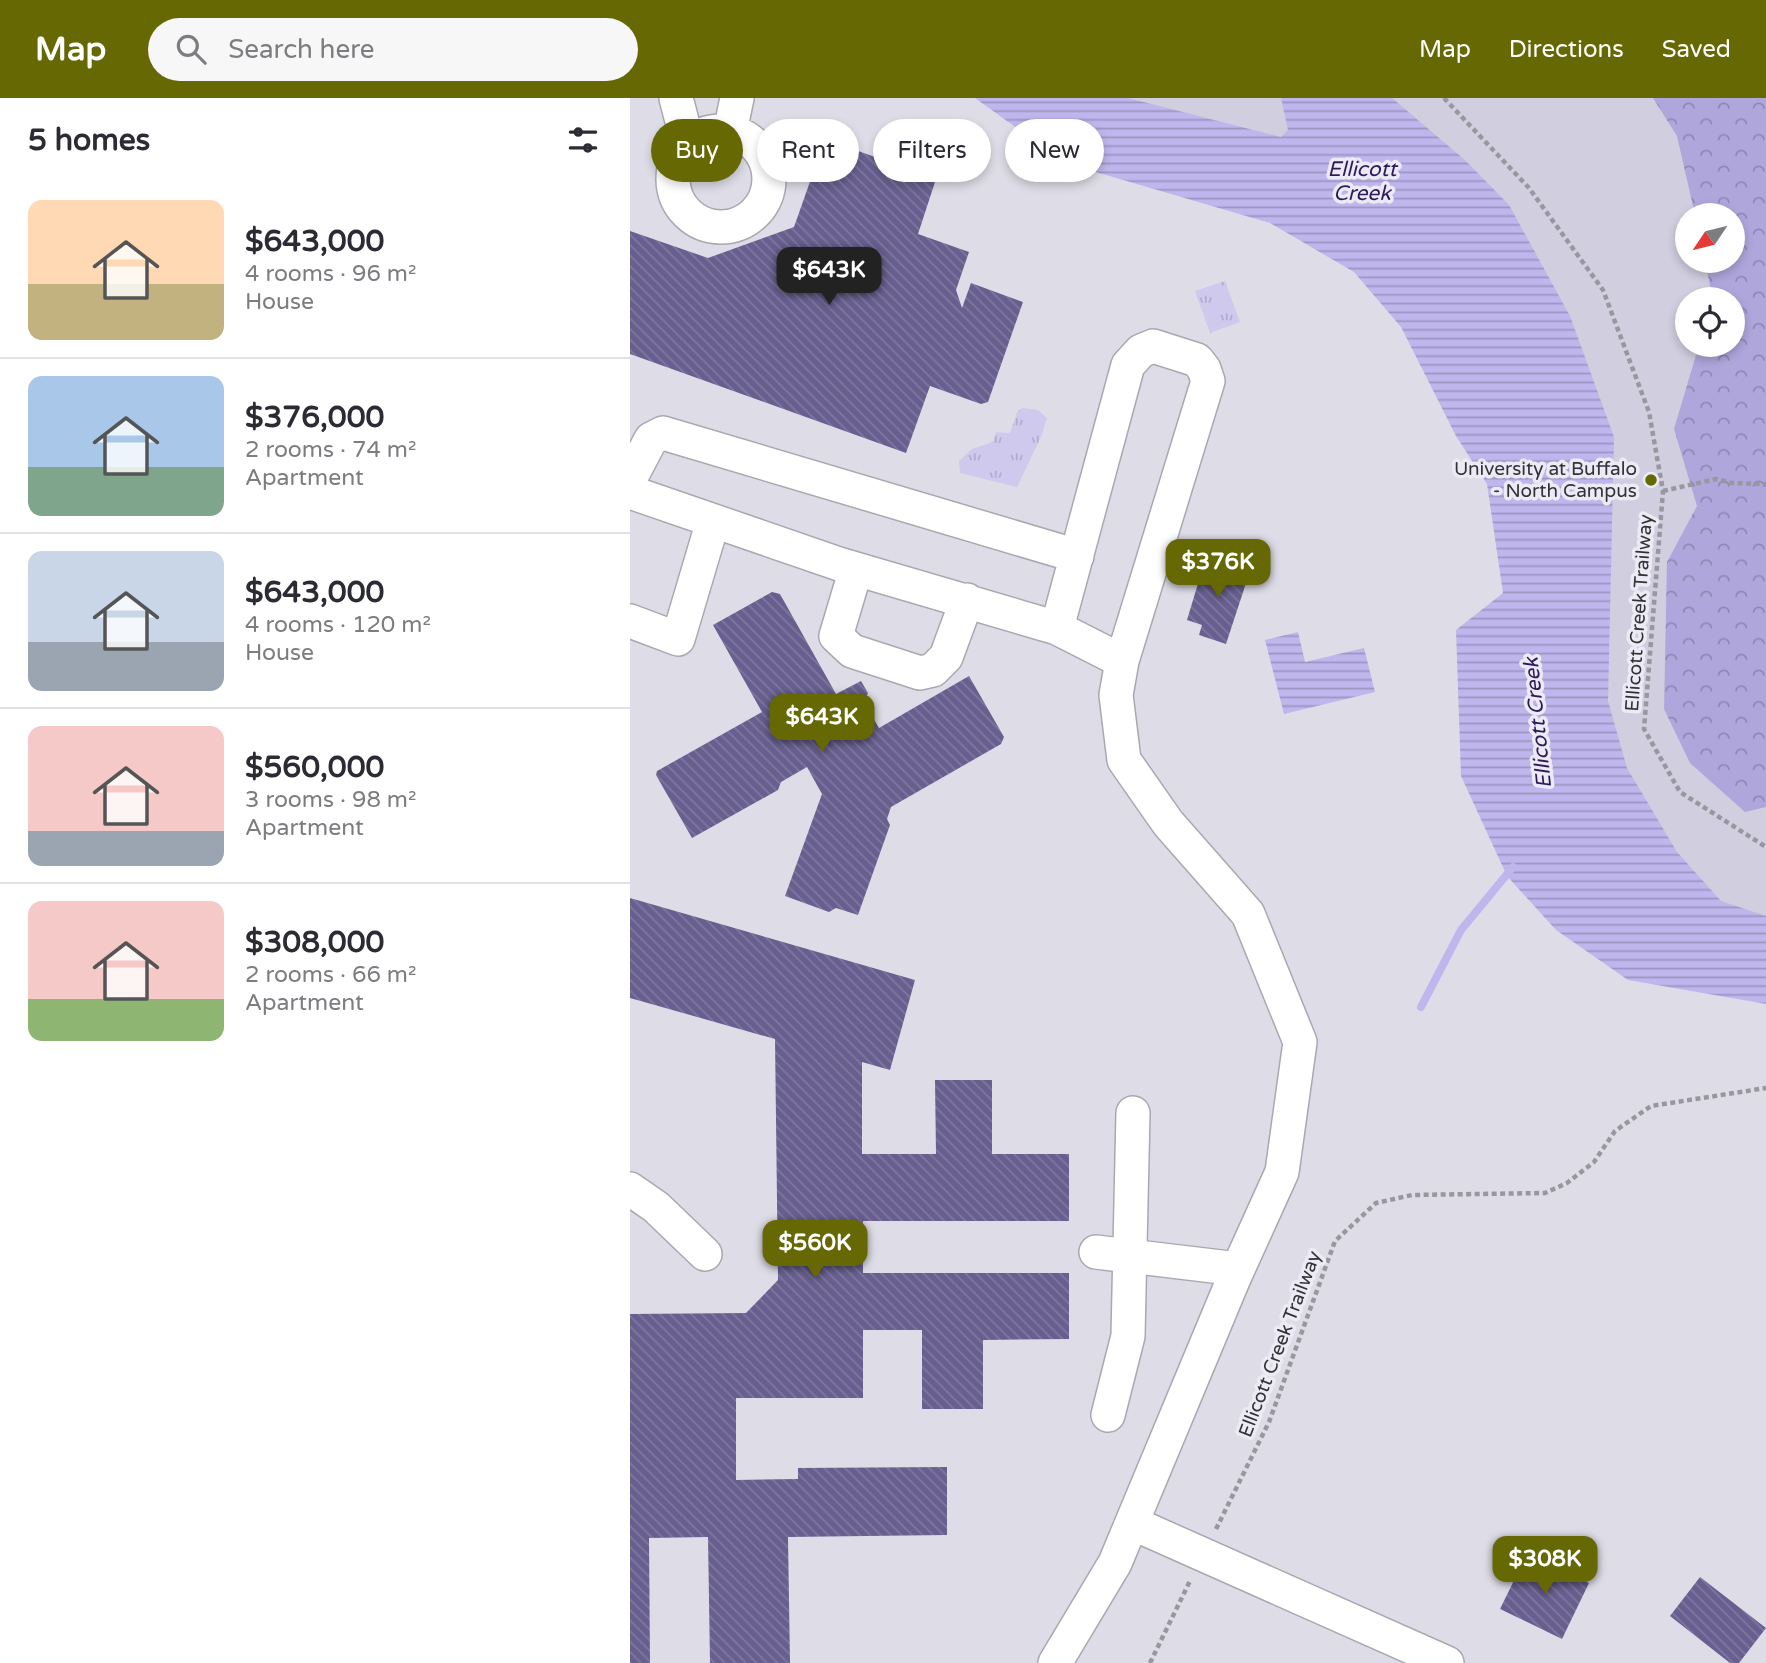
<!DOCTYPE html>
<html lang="en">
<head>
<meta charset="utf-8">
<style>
	:root { --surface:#fff; --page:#f7f7f7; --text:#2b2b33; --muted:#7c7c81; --line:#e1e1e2; --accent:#666804 }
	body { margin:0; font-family:"Varela Round",sans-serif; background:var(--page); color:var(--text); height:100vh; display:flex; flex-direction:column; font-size:26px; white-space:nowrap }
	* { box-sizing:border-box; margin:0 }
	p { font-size:23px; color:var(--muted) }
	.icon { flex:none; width:38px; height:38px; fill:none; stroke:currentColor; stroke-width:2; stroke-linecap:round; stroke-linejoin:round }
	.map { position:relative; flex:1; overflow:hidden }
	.side { display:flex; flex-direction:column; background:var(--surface); width:630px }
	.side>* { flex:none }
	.banner { position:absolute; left:21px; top:21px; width:665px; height:63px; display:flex; gap:14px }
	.needle { width:46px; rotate:235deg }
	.fabs { position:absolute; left:1045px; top:105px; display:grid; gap:14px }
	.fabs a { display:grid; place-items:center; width:70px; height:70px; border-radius:50%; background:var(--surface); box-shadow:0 4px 10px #0003; font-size:35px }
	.price { position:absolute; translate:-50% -60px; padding:0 16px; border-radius:14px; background:var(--accent); color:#fff; font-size:23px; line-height:46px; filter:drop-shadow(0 2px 4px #0008) }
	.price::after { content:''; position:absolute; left:50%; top:42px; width:21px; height:16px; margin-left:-10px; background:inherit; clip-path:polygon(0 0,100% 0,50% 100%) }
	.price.current { background:#222; color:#fff }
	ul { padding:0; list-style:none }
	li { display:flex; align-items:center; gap:21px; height:175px; padding:0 28px }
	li+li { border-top:2px solid var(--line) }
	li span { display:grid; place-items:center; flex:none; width:196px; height:140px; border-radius:14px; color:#555 }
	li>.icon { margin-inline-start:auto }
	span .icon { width:84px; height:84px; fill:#fffc; stroke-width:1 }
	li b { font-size:30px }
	h2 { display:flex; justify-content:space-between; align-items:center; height:84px; padding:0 28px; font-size:30px }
	.pill { padding:0 24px; border-radius:32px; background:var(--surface); box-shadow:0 4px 10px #0003; font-size:24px; line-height:63px }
	.pill.current { background:var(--accent); color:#fff }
	header { display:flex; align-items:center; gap:42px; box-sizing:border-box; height:98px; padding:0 35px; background:var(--accent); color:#fff }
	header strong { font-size:33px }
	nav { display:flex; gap:38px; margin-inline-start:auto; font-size:24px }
	.search { width:490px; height:63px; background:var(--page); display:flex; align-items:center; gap:18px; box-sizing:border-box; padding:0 24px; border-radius:38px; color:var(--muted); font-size:26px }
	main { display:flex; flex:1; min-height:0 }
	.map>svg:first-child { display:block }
	.built { fill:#d0cedf; fill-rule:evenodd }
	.grass { fill:url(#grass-tufts) }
	.forest { fill:url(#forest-crowns) }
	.water { fill:url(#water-rules) }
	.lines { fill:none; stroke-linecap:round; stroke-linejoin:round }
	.stream { stroke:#bfb6ed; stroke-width:8 }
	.building { fill:url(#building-back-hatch) }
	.minor-casing { stroke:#a9a8b1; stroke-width:36 }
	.path { stroke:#98979f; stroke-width:4.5; stroke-dasharray:5 3.5; stroke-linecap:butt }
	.minor { stroke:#fff; stroke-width:33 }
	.poi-dot { fill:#666804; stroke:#eceaf4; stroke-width:2.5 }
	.labels { text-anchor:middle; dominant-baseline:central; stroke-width:7; stroke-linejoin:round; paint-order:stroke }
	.poi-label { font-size:19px; fill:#333236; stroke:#eceaf4; text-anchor:end }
	.street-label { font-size:19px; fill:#333236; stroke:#eceaf4 }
	.water-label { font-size:21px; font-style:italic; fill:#2e1a5a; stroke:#eceaf4 }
</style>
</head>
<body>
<header>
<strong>Map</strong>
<div class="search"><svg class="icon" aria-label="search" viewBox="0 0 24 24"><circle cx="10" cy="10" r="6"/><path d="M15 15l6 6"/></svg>Search here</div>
<nav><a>Map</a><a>Directions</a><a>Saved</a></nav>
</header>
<main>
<section class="side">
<h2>5 homes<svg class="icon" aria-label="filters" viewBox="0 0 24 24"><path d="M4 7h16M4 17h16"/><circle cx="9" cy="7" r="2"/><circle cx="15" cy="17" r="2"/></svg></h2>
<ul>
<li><span style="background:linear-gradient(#ffd9b3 60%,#c2b280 0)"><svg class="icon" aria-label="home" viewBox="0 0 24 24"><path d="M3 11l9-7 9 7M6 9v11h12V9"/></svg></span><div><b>$643,000</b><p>4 rooms · 96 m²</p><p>House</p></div></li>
<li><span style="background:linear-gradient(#a9c7e8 65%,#7fa58c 0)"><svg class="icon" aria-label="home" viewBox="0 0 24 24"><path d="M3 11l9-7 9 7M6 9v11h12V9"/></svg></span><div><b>$376,000</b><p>2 rooms · 74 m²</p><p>Apartment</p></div></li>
<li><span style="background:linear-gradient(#c9d6e8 65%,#9aa5b1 0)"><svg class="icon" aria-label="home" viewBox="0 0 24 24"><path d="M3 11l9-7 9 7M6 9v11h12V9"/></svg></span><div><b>$643,000</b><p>4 rooms · 120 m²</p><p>House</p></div></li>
<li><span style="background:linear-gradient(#f6c9c9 75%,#9aa5b1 0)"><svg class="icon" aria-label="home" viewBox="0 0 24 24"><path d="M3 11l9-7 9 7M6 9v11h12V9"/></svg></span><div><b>$560,000</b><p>3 rooms · 98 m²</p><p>Apartment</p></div></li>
<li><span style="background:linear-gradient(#f6c9c9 70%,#8fb573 0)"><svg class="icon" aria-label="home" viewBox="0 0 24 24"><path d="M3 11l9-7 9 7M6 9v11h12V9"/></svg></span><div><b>$308,000</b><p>2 rooms · 66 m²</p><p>Apartment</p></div></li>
</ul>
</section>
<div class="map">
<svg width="1136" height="1565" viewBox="0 0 1136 1565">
	<defs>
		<pattern id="grass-tufts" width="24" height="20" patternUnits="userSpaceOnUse" patternTransform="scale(1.75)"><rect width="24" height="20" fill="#cec9ed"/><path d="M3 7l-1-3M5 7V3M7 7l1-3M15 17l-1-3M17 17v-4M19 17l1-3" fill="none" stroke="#b1adcc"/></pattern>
		<pattern id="forest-crowns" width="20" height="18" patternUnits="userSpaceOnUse" patternTransform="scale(1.75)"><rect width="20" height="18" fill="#afa6dc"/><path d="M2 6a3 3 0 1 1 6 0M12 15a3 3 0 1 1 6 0" fill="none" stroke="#8f88b3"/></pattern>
		<pattern id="water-rules" width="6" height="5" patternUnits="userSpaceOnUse" patternTransform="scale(1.75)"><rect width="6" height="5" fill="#bfb6ed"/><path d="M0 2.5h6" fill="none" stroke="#9c95c1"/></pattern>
		<pattern id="building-back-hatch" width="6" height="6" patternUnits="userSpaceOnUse" patternTransform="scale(1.75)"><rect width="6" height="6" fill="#685f90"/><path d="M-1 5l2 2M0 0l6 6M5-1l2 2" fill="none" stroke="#7e789d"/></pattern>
	</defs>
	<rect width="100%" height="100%" fill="#dedde7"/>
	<path class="built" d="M428,0h708v848l-120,-25 -125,-359 -147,-394zM1057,117h45v46h-45zM1057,201h45v46h-45z"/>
	<path class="grass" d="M595,183l15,41 -30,11 -15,-42z
		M393,310l15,2 9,8 -6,19 -24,50 -57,-14 -1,-12 13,-12 21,-7 3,-10 14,1 8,-23z"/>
	<path class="forest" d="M1023,0h113v709l-21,5 -55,-49 -26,-54 3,-147 30,-56 -23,-77 25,-84h33v-46h-19l-8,-38h27v-46h-37l-18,-79z"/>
	<path class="water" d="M345,0h153l153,39 7,-7 -7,-32h111l73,62 44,45 61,111 44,121 -6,264 19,67 50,84 44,49 45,15v88l-138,-24 -72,-50 -49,-54 -46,-100 -5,-146 47,-37 -16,-109 -31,-48 -55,-109 -47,-55 -84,-49 -205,-60z
		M668,534l7,30 59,-14 11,44 -91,22 -19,-74z"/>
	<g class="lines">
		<path class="stream" d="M791,909l40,-77 52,-63"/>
	</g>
	<path class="building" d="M195,41l111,40 -18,55 51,18 -13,38 6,18 9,-25 52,19 -35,100 -7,2 -51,-18 -24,67 -276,-99v-123l78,27 86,-31z
		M576,459l44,14 -24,73 -27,-9 3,-10 -15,-5z
		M142,494l8,2 56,100 25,-13 7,12 -4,9 15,26 90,-52 35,61 -3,7 -110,63 -4,12 3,6 -32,90 -22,-7 -7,4 -44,-16 37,-102 -15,-27 -26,15 -3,8 -86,48 -36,-63 1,-4 105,-59 -49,-87z
		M0,800l285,82 -25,90 -28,-8v92h74l-1,-74h57v74h77v67h-206v52h206v66l-86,1v69h-61v-79h-59v68h-127v82l62,-1v-11l149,-1v68l-159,2 2,126h-80l-2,-126 -59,1 1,125h-20v-349l116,-1 32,-33 -3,-241 -145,-41z
		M898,1454l61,31 -27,56 -62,-30z
		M1070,1479l66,51 -27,35h-9l-60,-47z"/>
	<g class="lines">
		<g class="minor-casing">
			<path id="minor" d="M46,0l12,46
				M43 81a48 48 0 1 1 96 0a48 48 0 1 1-96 0Z
				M100,34l7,-34
				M0,381l21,-40 12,-6 414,123
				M0,394l209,72 218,64 65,33
				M226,471l-20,67 16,15 68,22 13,-3 13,-13 21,-57
				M0,523l48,18 35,-118
				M0,1091l26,18 49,47
				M466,1154l142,17
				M478,1317l20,-79 5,-223
				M502,1425l315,140
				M425,1565l60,-100 119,-285 48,-106 18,-130 -52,-128 -80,-91 -44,-63 -8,-65 6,-34 86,-280 -4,-12 -7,-9 -44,-14 -12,5 -13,14 -71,263"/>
		</g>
		<path class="path" d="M814,0l85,90 74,102 46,122 14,79 -19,238 36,63 86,55
			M1033,393l53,-12 16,4 34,1
			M586,1431l53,-107 66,-181 41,-38 36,-8 133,-2 22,-10 27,-21 21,-31 36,-25 115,-18
			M520,1565l40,-82"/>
		<use href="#minor" class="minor"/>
	</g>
	<circle class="poi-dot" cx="1021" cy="382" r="7"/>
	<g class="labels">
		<g class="poi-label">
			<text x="1007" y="371">University at Buffalo<tspan x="1007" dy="22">- North Campus</tspan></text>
		</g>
		<g class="street-label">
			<text transform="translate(1009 515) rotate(-86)">Ellicott Creek Trailway</text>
			<text transform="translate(650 1246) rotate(-69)">Ellicott Creek Trailway</text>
		</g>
		<g class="water-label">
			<text x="732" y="71">Ellicott<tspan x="732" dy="24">Creek</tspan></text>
			<text transform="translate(908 625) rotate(-96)">Ellicott Creek</text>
		</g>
	</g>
</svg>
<div class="fabs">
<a><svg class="needle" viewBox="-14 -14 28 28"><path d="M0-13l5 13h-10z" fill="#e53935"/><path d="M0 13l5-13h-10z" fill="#7c7c81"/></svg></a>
<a><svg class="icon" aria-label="locate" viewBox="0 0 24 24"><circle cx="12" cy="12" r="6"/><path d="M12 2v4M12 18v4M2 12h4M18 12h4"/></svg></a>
</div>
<b class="price current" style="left:199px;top:209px">$643K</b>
<b class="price" style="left:588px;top:501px">$376K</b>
<b class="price" style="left:192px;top:656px">$643K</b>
<b class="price" style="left:185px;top:1182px">$560K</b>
<b class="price" style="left:915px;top:1498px">$308K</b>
<div class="banner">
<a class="pill current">Buy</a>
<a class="pill">Rent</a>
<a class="pill">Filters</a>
<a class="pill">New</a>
</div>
</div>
</main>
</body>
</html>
